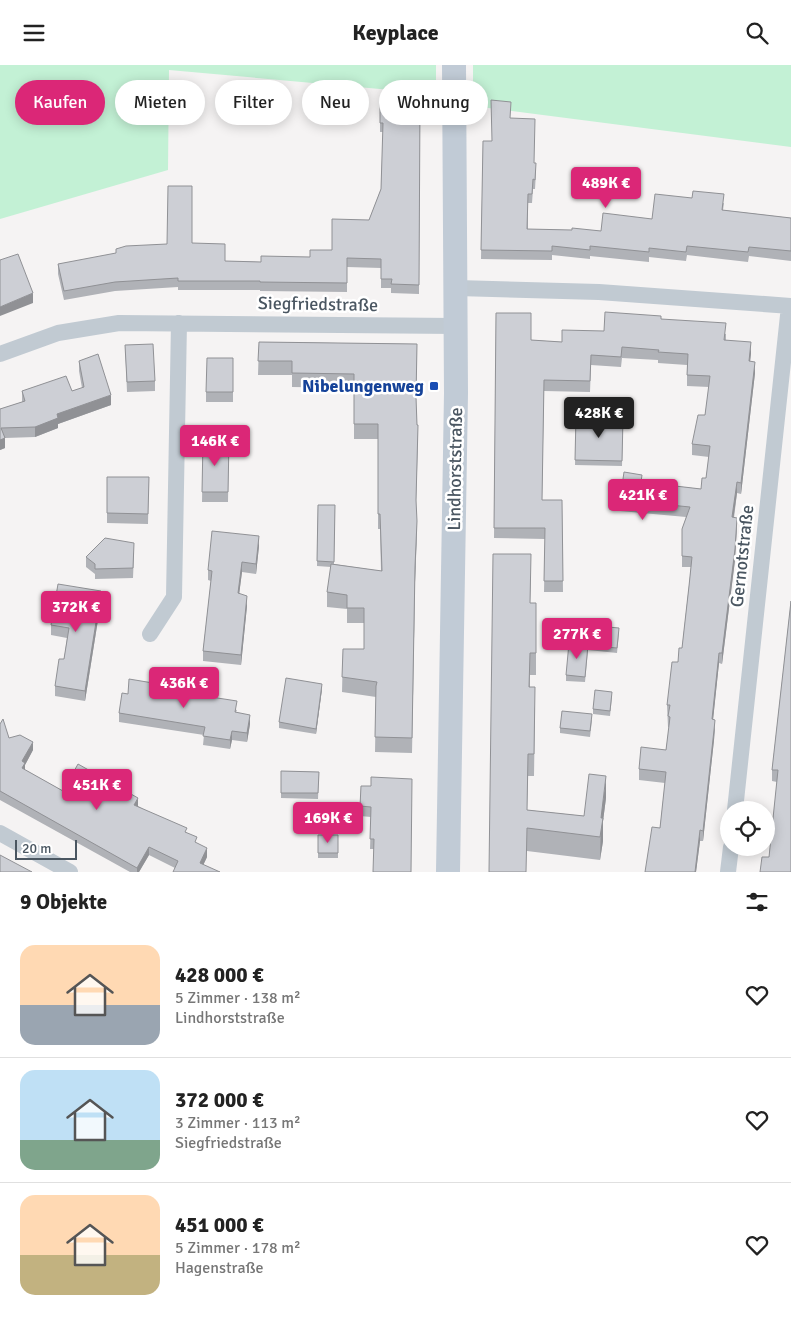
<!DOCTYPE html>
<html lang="de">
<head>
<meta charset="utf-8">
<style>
	:root { --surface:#fff; --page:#f6f6f6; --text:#222; --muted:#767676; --line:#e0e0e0; --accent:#db2777 }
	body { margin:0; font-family:Signika,sans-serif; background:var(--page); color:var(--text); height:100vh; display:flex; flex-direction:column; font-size:19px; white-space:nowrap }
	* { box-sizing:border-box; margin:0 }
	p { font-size:16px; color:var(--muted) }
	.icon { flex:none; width:28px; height:28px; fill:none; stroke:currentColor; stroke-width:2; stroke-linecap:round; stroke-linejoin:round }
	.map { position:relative; height:807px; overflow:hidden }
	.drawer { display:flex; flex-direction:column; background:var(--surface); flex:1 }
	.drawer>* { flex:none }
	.hud { position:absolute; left:15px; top:15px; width:500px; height:45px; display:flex; gap:10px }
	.buttons { position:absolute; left:720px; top:736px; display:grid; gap:10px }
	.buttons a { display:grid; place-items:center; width:55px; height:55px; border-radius:50%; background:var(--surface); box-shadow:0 2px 12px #0003; font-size:25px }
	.scale { position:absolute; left:15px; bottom:12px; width:62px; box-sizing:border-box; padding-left:5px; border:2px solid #4a5661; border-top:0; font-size:14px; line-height:18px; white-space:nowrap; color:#4a5661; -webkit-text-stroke:4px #fff; paint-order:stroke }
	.price { position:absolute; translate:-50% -42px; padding:0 11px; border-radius:5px; background:var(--accent); color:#fff; font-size:16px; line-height:32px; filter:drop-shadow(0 1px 2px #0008) }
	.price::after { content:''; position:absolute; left:50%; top:30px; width:15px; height:11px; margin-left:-8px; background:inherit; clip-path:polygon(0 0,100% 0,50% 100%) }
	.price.on { background:#222; color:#fff }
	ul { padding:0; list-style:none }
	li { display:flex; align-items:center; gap:15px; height:125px; padding:0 20px }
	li+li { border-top:1px solid var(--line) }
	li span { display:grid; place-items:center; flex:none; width:140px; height:100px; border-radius:15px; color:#555 }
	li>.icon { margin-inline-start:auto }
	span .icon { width:60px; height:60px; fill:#fffc; stroke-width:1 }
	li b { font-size:21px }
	h2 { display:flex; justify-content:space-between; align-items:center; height:60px; padding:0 20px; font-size:21px }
	.tag { padding:0 18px; border-radius:22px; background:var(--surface); box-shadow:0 2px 12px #0003; font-size:18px; line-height:45px }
	.tag.on { background:var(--accent); color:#fff }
	header { display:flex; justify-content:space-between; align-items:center; height:65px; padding:0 20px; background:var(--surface); font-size:22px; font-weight:700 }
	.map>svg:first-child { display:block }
	.green { fill:#c3f1d5 }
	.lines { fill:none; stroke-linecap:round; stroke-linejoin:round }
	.street { stroke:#c1cad2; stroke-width:16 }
	.secondary { stroke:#c1cbd6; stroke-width:24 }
	.wall { fill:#b0b2b7 }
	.shaded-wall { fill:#909195 }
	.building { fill:#cdcfd5; stroke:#909195 }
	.transit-dot { fill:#1a4fb4; stroke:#fff; stroke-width:2 }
	.labels { text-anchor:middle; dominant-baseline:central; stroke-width:5; stroke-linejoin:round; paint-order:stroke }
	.street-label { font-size:18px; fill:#4a5661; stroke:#fff }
	.transit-label { font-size:18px; font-weight:bold; fill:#164399; stroke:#fff; text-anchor:end }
</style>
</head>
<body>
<header><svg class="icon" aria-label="menu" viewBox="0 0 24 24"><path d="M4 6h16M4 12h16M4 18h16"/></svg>Keyplace<svg class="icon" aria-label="search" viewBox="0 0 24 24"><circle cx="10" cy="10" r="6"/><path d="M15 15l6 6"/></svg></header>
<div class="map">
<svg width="791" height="807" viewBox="0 0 791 807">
	<rect width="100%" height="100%" fill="#f5f3f3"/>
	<path class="green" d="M0,0h436v29l-267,-24 -1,100 -168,49z
		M473,0h318v82l-318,-41z"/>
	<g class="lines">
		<path class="street" d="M457,223l142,4 192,14
			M0,289l58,-21 61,-10 337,3
			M150,569l24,-37 5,-274
			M735,745l54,-504
			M0,768l70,39
			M728,807l3,-25"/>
		<path class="secondary" d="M448,807l8,-479 -2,-328"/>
	</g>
	<path class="wall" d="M380,37h40l-1,192 -28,-1v-5h-10v-20l-34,-1v25l-87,-1v-1h-82v-3l-63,4 -51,9 -6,-26v-10l134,-21 33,18 36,1 49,-5 22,-7 37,-30 12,-31 2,-57h-3z
		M510,53l24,45 2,9 -1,17h-2l-1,14h-4v26l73,2 51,-12 72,-16 -1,7 68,8v43l-42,-5 -1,6 -61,-7 -1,6 -37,-4v5l-59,-6v3l-38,-4v5l-71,-1 2,-118h9z
		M496,248l35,27 31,2 42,-11 57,-12 65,15v6l25,13 -1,8 5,12 -14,121 -4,-1 -3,25 3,11 -2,31 -13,104 -3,-1 -6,56 2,11 -1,10 -11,101h-3l-4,31h-51l15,-44 5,-45 -26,-3v-11l27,-19 3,-23h-1l-1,-22 15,-57 9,-81h-9v-38l4,-12 -66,-6v-11l22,-18 59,7 5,-11 3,-21 -17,-2v-11l13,-29 4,-28 -22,-1v-21l-29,-2v-3l-36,-2 -1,9 -30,-2 -1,27 -46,-1 -2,109h20l1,92h-19l1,-53 -51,-1z
		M259,277l158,2 -1,61 1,20 1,15 -2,65 1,30 -2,47 -3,171 -37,-1 1,-55 -34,-5 1,-43h21v-26h-17v-14l-20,-2v-15l4,-25 -14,-1 1,-61h17l-1,59 47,7 -1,-42h-2v-90h-24v-51l-62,-1v-12h-34z
		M125,280l30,36v10l-28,1z
		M233,293v44h-27v-10z
		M79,296l32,44 -53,19v4l-23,9 -30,1v10l-5,2v-41l22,-7v-11h50l10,-3 -3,-17z
		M576,351l47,2 -1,48 -47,-1z
		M203,376h26l-1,61h-26z
		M107,412h42l-1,47 -41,-1z
		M259,481l-3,28 -14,-2 -3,22 8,12 -6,59 -38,-4v-10l8,-70 -3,-1v-10z
		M134,488l-1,25 -38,1v-5l-9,-7v-10z
		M493,489l38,23 -1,26 6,42v30h-6v12l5,22 -1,67h-6l-1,34 57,6 22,-18 -3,23v20l-3,19 -73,-9z
		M101,536l-16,100 -30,-5v-10l9,-27 3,-21 -16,-3v-10z
		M791,536v271l-22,-15 8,-75 -5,-1v-11z
		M619,568l-2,20 -29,-3 -3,32 -19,-1v-6l19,-30z
		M159,624l78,21 -1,2 14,12 -3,18 -15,-2 -2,9 -27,-4 1,-10 -85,-13v-9l9,-19z
		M322,624l-6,45 -37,-6v-6z
		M612,632l-2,19 -17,-2v-5z
		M592,655l-2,17 -30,-4v-5z
		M0,659l9,14 24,12 -8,15v5l38,21 75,15 49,27 10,11 10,13 -4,8 -28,3 -26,-13 -10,17h-9l-130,-72z
		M281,706l38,1 -1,27 -37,-1z
		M412,714l-38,70h-4l1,-32 -11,-1 1,-30h10z
		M318,770h20v23h-20z"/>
	<path class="shaded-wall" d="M33,228v10l-33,13v-9z
		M751,277v11l-2,19v-11z
		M755,297v11l-14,121v-11z
		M111,330v10l-53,19v4l-23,9v-10l22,-13z
		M5,373v10l-5,2v-10z
		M737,417v11l-5,35v-11z
		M737,453l-2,42 -13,104v-11z
		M417,456l-2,61 -3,171 3,-186z
		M259,471v10l-3,28v-10z
		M242,497v10l-4,31v-10z
		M101,526v10l-16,100v-10z
		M247,531v10l-6,59v-10z
		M719,588v10l-7,67v-11z
		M322,619v5l-6,45v-5z
		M250,650v9l-3,18v-9z
		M715,655l-1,20 -11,101v-10z
		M232,666v9l-2,9v-9z
		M33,677v8l-8,15v6l-3,6v-16z
		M606,711v22l-3,23v20l-3,19 1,-42z
		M138,733v9l-4,-2z
		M700,765v11l-4,31h-1z
		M149,782v8l-10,17h-2v-4z
		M207,783v9l-7,15v-9z"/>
	<path class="building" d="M491,35l20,2 -1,16 25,1 -1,44h2l-1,17 -2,-1 -1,15h-4l-1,35 45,1v-2l29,3 2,-18 49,6 3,-25 37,4 1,-7 31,3 -2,16 69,8v33l-42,-4 -1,5 -61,-6 -1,6 -37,-4v4l-59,-6v4l-38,-4v5l-71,-1 2,-109h9z
		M380,37h40l-1,183 -28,-1 1,-5h-11v-20l-34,-1v25l-87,-1v-1h-82v-3l-63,4 -51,9 -6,-27 58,-11v-4l10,-3 41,-2 1,-58h24v57l33,1v17l36,1v-6l49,1v-7h22v-31l37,1 12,-31 2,-66h-3z
		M18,189l15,39 -33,14v-47z
		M605,247l56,4v3l65,4 -2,17 27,2 -2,19 6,1 -14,121 -4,-1 -5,35 5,1 -2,31 -13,104h-3l-7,66 3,1 -1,10 -11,101 -3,-1 -5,42h-50l7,-45 8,1 6,-56 -27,-3 2,-22 25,3 4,-33 -2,-1 2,-11h-3l5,-43h6l1,-14h3l7,-62 3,-29 -10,-1v-27l8,-22 -70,-7 4,-28 18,3 -1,7 60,7 1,-11h4l4,-32 -18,-2 6,-29h7l5,-39 -23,-1 1,-21 -30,-2 1,-2 -37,-3 -1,10 -30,-2 -1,26 -46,-1 -2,120h20l1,81h-19l1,-53h-51l2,-215h35v27l31,2v-12l42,1z
		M259,277l158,2 -1,53 1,28h1l-2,75 1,21 -2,46 -3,171 -37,-1 1,-51 1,-4 -35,-5 1,-28h21v-41h-17v-13l-20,-3 4,-28 51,7 -2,-57h-2v-90h-24v-50l-62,-1v-12h-34z
		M153,279l2,37 -28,1 -2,-37z
		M98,289l13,41 -54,19 1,4 -23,9 -34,1 4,10 -5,2v-31l25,-8 -3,-10 44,-15 6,15 12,-4 -5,-26z
		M207,293h26v34h-27z
		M576,351l47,2 -1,43 -47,-1z
		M203,376h26l-1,51h-26z
		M107,412h42l-1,37 -41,-1z
		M318,440h17l-1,57 -17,-1z
		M212,466l47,5 -3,28 -14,-2 -4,31 9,3 -6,59 -38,-4 9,-80 -4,-1z
		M105,473l29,5 -1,25 -38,1v-5l-9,-7z
		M493,489h38l-1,49h6v50h-6l-1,34h6l-1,67h-6l-1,56 57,6 5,-42 17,2 -5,42h2l-3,19 -73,-9 -1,44h-37z
		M58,519l43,7 -16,100 -30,-5 4,-27h5l5,-31 -18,-3z
		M791,536v271h-31l2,-15h7l9,-87h-6z
		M587,560l32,3 -2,20 -32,-3z
		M569,578l19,2 -3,32 -19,-2z
		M286,613l36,6 -6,45 -37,-7z
		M129,614l30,5v5l78,12 -2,11 15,3 -3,18 -15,-2 -2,9 -27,-4 2,-9 -86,-14 3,-20 6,1z
		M595,625l17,2 -2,19 -17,-2z
		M562,646l30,3 -2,17 -30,-3z
		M3,654l6,19 11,-3 13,7 -11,19 3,2 -3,5 41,23 15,-27 60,34 -4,7 53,23 -2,4 12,5 -2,5 12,6 -7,15 20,9h-47l5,-11 -29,-14 -12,21 -137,-77v-67z
		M281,706l38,1 -1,21h-37z
		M371,712l41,2 -1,93h-38l1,-33h-4l1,-32 -11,-1 1,-20h10z
		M318,770h20v18h-20z
		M0,790l32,17h-32z"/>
	<rect class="transit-dot" x="429" y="316" width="10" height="10" rx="2.5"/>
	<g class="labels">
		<g class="street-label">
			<text transform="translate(318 239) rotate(1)">Siegfriedstraße</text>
			<text transform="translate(455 404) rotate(-89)">Lindhorststraße</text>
			<text transform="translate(742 491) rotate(-84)">Gernotstraße</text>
		</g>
		<g class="transit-label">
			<text x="424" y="321">Nibelungenweg</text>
		</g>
	</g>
</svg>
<div class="buttons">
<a><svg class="icon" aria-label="locate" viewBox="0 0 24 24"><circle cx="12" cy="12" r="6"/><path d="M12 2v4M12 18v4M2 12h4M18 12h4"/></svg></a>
</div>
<div class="scale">20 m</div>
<b class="price" style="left:606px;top:144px">489K €</b>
<b class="price on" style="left:599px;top:374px">428K €</b>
<b class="price" style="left:215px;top:402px">146K €</b>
<b class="price" style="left:643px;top:456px">421K €</b>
<b class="price" style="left:76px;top:568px">372K €</b>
<b class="price" style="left:577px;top:595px">277K €</b>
<b class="price" style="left:184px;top:644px">436K €</b>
<b class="price" style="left:97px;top:746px">451K €</b>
<b class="price" style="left:328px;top:779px">169K €</b>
<div class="hud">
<a class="tag on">Kaufen</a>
<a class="tag">Mieten</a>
<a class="tag">Filter</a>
<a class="tag">Neu</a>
<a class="tag">Wohnung</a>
</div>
</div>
<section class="drawer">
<h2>9 Objekte<svg class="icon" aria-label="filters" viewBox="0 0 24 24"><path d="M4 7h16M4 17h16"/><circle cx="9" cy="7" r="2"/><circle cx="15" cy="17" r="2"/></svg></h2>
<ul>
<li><span style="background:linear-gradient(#ffd9b3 60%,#9aa5b1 0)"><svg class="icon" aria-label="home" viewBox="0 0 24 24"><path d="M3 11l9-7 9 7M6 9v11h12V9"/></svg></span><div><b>428 000 €</b><p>5 Zimmer · 138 m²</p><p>Lindhorststraße</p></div><svg class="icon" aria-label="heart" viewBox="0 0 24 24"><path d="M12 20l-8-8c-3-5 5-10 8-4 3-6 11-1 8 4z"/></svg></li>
<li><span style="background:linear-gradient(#bfe0f5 70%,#7fa58c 0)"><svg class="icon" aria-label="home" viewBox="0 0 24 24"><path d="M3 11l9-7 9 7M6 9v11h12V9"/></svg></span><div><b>372 000 €</b><p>3 Zimmer · 113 m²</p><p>Siegfriedstraße</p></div><svg class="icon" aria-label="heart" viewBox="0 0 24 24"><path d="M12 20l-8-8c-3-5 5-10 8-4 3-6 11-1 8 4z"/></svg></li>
<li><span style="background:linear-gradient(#ffd9b3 60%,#c2b280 0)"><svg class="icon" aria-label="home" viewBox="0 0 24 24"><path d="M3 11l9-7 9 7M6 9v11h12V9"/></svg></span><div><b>451 000 €</b><p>5 Zimmer · 178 m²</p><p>Hagenstraße</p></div><svg class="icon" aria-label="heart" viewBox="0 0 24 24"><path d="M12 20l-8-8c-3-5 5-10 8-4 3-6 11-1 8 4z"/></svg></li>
</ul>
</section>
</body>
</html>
